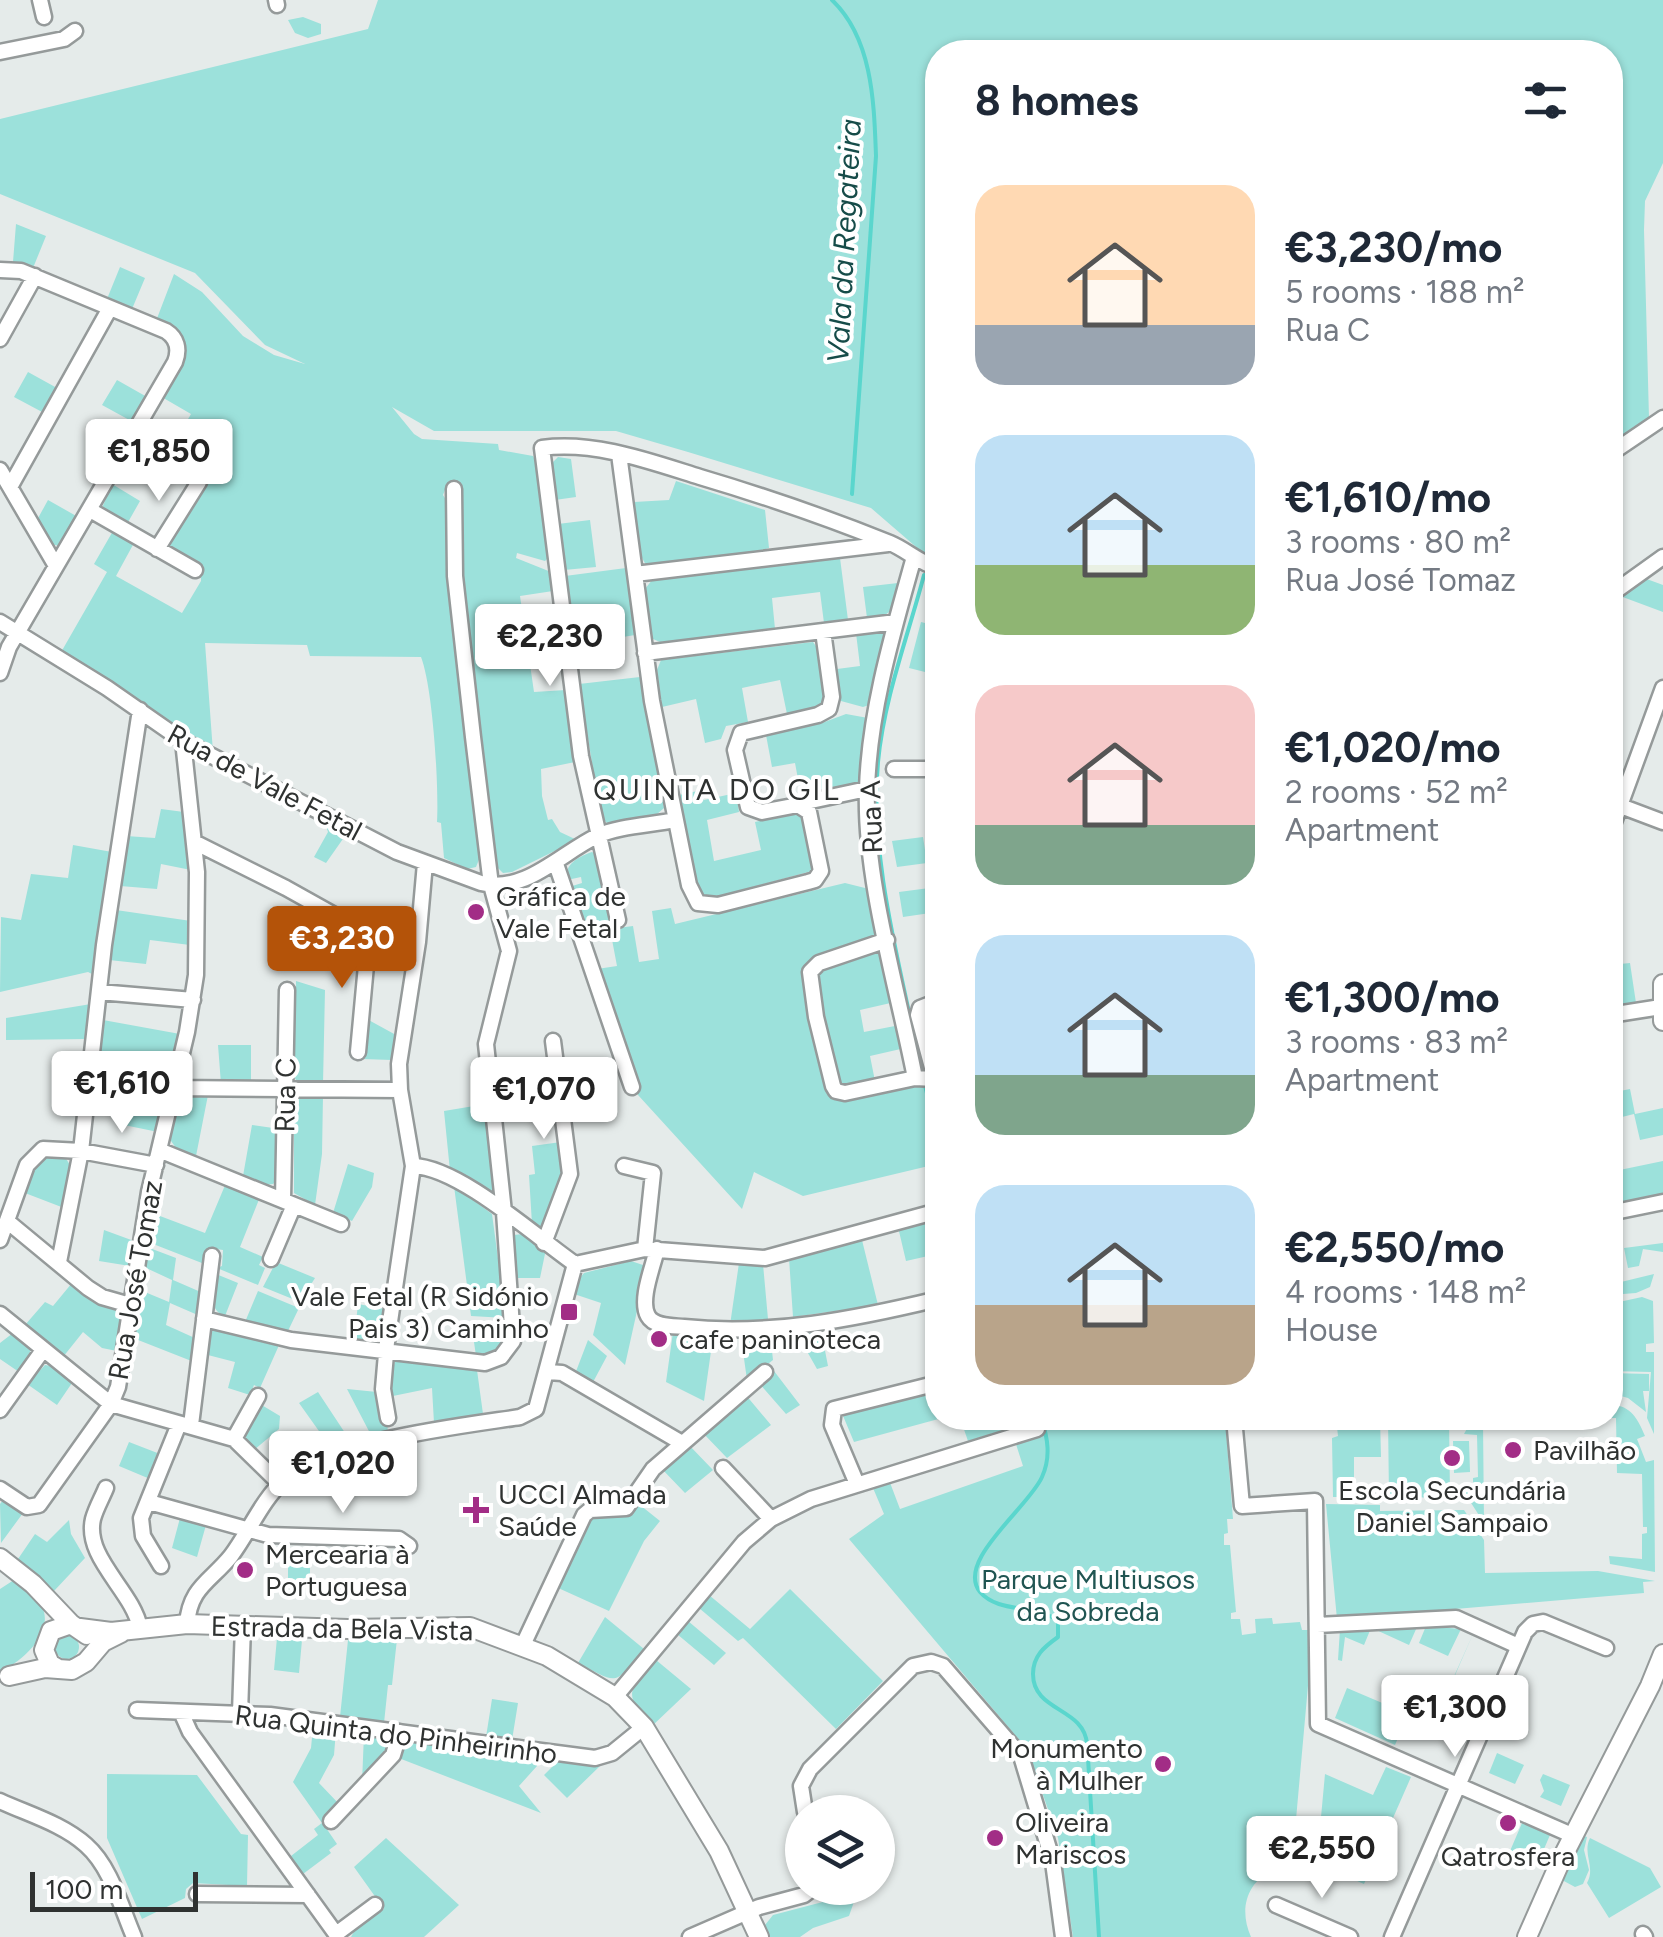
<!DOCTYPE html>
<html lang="en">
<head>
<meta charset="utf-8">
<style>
	:root { --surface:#fff; --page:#f2f2f3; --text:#1f2937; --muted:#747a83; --accent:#b45309 }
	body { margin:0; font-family:Figtree,sans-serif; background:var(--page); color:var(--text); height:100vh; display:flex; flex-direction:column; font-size:38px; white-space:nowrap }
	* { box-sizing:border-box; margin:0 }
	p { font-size:32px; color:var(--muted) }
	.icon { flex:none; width:55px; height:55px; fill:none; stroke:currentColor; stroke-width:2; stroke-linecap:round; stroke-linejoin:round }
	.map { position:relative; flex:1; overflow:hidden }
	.side { position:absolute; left:925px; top:40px; width:698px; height:1390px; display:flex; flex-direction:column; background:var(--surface); border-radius:40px; box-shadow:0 2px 8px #0004 }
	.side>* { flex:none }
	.fabs { position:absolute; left:785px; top:1795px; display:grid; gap:20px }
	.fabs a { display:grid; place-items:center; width:110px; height:110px; border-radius:50%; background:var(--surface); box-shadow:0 2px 8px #0004; font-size:50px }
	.scale { position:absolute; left:30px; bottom:25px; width:168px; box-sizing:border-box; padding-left:10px; border:5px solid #2f3231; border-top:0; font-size:28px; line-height:35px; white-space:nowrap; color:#2f3231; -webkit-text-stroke:8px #fff; paint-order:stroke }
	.price { position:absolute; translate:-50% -85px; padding:0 22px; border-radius:10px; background:#fff; color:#222; font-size:32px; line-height:65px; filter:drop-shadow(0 2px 5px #0008) }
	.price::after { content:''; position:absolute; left:50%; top:60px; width:30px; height:22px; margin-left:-15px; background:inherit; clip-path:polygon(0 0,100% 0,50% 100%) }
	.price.on { background:var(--accent); color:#fff }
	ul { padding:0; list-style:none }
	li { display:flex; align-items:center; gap:30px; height:250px; padding:0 50px }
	li span { display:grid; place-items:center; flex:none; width:280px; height:200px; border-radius:30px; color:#555 }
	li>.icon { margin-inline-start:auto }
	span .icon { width:120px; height:120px; fill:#fffc; stroke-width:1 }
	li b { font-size:42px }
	h2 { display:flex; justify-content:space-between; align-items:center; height:120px; padding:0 50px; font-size:42px }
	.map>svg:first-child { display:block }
	.green { fill:#9ce1db }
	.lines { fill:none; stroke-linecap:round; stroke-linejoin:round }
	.stream { stroke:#5ad6cd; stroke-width:4 }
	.minor-casing { stroke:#959a9a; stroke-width:19 }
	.tertiary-casing { stroke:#959a9a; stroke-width:22 }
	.secondary-casing { stroke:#959a9a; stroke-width:22 }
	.minor { stroke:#fff; stroke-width:14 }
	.tertiary { stroke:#fff; stroke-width:18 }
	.secondary { stroke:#fff; stroke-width:18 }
	.poi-dot { fill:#a22d86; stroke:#fff; stroke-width:4 }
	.labels { text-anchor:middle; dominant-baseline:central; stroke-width:8; stroke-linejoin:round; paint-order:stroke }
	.street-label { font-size:28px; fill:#2f3231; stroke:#fff }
	.poi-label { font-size:28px; fill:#2f3231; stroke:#fff; text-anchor:start }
	.park-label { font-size:28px; fill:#205552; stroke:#fff }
	.water-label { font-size:30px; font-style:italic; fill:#164c49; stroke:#fff }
	.neighbourhood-label { font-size:30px; letter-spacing:2.5px; fill:#2f3231; stroke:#fff }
</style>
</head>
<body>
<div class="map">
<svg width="1663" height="1937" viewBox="0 0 1663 1937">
	<rect width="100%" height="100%" fill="#e5ebea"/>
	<path class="green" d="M378,0h1285v163l-18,38 -1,29 5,188 -39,28v-394h-672l-1,513 -66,-57 -183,-56 -72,-21h-182l-42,-24 22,27 8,5 76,5 1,6 34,6 4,8 12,93 -4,4 -28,-8 -1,5 35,14 2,19 -33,5 14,96 32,-2 9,72 -34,7 1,27 6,24 4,-1 8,13 17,8 -65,32 -9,1 -7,-7 -35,-289 -6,-92h-8l-4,10 7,11 -4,1 2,77 34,268 -6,15 -9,2 -23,-11 -3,-35 -4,-1c2,-35 -4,-134 -16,-165l-111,-1 -3,-11 -102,-2 8,109 -153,-98 47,-82 -13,-8 19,-33 21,12 -18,33 66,37 19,-32v-10l-31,-22 -2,-7 36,-73 -6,-2 -3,7 -29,-17 25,-43 -31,-18 20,-35 -24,-40 18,-47 28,18 41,44 31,19 31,9 -40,-19 -70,-72 -195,-79v-75l368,-90z
		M303,17l18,7v10l-13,4 -13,-5 -7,-13z
		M16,224l30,12 -13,32 -20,-6z
		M120,267l25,11 -13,31 -25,-10z
		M28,372l29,16 -13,25 -30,-16z
		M117,380l30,17 -14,25 -31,-17z
		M558,457l13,2 5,38 -21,3 -4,-36z
		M676,481l89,29 4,38 -25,7 -98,10 -5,-9 -7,-54 35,-2z
		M112,484l28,17 -13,23 -25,-16z
		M48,500l30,17 -19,29 -8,-2 -14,-24z
		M590,520l6,47 -32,3 -6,-46z
		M840,558l8,62 -24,3 -4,-31 -48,6 3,31 -115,13 -7,-3 -8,-50 7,-9z
		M626,568l9,67 -30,5 -3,-22 -31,3 -6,-45z
		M1644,578l19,7v27l-43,-16z
		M898,583l-6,27 -10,7 -15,1 -4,-31z
		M921,622l16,4v49l-28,-7z
		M874,631l10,1 -12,72 -9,3 -22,-6 -4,-32 23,-3 -4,-33z
		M813,642l5,7 7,49 -6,9 -32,7 -7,-34 -38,8 6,34 -22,4 -5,13 -16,4 -9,-44 -34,8 -5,-37 4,-10z
		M640,677l24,131 -8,7 -48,9 -7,-7 -22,-133z
		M846,714l22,4 -6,62 -11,6 -50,9 -6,-32 -23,4 -6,-32 56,-12z
		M702,790l2,10 32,-7 3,19 -32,8 7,41 47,-11 -6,-28 40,-9 9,6 8,52 -96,26 -13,-2 -6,-8 -18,-92z
		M161,809l23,3 7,58 -30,-6 -4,25 -37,-3 6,-50 29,2z
		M325,823l20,13 -19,27 -12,-6 14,-25z
		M923,837l4,26 -30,4 -5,-26z
		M73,845l39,7 -18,123 -6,-3 -88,20 1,-75 20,3 10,-46 37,4z
		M592,852l6,3 14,64 -3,3 -26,6 -14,-41 13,-4 -1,-6 -14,3c-3,-16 11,-23 25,-28z
		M845,883l24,6 26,113 -35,8 4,22 36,-7 5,23 -35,8 5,25 56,4 6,34v45l-134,32 -49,-24 -12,37 -104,-114 -41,-126 20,-3 -7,-37 23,-3 6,36 20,-3 -7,-48 19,-3 4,16z
		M937,887v25l-34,5 -4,-25z
		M116,910l75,11 -1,24 -40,-5 -4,24 -37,-4z
		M1630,963l6,40 -25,4 -1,-42z
		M296,981l29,9 -2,94 -25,-2 -6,-7v-72l4,-2z
		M91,1004l-5,35 -80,1v-22z
		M365,1018l31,17 -4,25 -30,-1z
		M103,1020l77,14 -22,98 -34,-7 9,-49 -36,-6z
		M218,1045h33v36l-30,3z
		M538,1087l1,9h7l2,16 -20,3 -4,-26z
		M1630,1089l5,25 28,-6v27l-23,5 -6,-26 -24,6v-27z
		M208,1095l-12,61 -20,-8 -7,-10 10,-38 8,-4z
		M323,1095l-1,59 -7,51 -21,-12v-87l7,-10z
		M486,1104l9,94 -45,-27 -6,-60z
		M252,1125l28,4 -1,49 -6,6 -9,1 -21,-9z
		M561,1142l2,33 -20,54h-3l-8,-5 -3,-49 6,-1 -3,-28z
		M50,1155l15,2 5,8 -6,43 -39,-15 11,-29z
		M1663,1161v33l-47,9 -6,-31z
		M348,1164l26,9 -2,14 -20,34 -19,-8z
		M226,1183l34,14 -20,50 23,10 -4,8 6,3 -7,17 -41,-17 5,-2 1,-16 -14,-2 -2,17 -59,-23 4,-29 53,20z
		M454,1186l38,28 14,104 -35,-2z
		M934,1217l3,37 -31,7 -8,-34z
		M104,1230l30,11 -4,25 -31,-5z
		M523,1234l23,15 -6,29h-26l-2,-38 2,-5z
		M861,1236l17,69 -85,12 -4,-59z
		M1663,1243v9l-20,-3 -4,17 -11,2 -4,-20z
		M147,1247l29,11 -3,22 30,13 -3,23 -30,-13 -4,22 31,14 -3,23 -61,-24 7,-48 29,12 3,-22 -28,-13z
		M631,1261l12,4 2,10 -20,90 -32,-30 8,-32 -27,-9 4,-14 6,-7z
		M276,1262l39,16 -15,24 -37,-15z
		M739,1263l24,1 5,55 -38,6z
		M1618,1268l3,14 33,-8 -4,13 -14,6 -26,2v-25z
		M216,1274l22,9 -13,33c-18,-6 -11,-26 -9,-42z
		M72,1283l20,17 29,13 -4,38 -15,-3 -19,-16 -20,25 -38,-32 20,-23 8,4z
		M258,1291l41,17 -12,25 -42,-11z
		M1642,1297l11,4 1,42 -8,1v8h8v82l-7,-16 4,-46 -41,-1v-67z
		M358,1304l27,5 -7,31h-24z
		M471,1321l36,2c0,21 -9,34 -31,33z
		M217,1328l63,15 -20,45 -6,-3 -4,10 -22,-7 7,-26 -31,-8 3,-19z
		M821,1330l7,36 -11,3 -21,-37z
		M673,1332l40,5 -9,64 -38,-19z
		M13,1333l18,17 -12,22 -19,-13v-16z
		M770,1333l3,27 -26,20 -6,-43z
		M588,1340l19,16 -15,28 -17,-10z
		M395,1360l82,10 6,44 -49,9 -2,-35 -44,9z
		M45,1365l6,1 21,17 -15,22 -30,-21z
		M774,1371l26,34 -14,9 -27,-31z
		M1610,1373l39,1v17h-6l3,21 -18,-14 -18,-5z
		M937,1387l1,31h4l-88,24 -13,-31z
		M347,1389l30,3 6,31h4l1,9 -16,5z
		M318,1392l33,50 -20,6 -32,-45z
		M745,1394l26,31 -44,33 -25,-26z
		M260,1404l20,12 -1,13 -25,21 -10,-15z
		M1610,1405c20,-1 28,14 35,31l-8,3 9,23 8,-2 1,112 -45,-8 -1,-8 33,3v-25l5,-1v-6h-4l-1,-53 -25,-1 -1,-55h-25h19z
		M960,1418h265l8,101h-6l1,14 -4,1v11h6l6,67 -5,1v6h9l2,16 14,-2 -1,-14 17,-1 1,6 27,-2 2,8h11l-21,234c-38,6 -57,37 -41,73h-178l-15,-99 -31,-89 -178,-210 35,-25 -11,-26 16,-8 11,29 123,-43 -8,-25 22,-14 -4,-6 -65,20z
		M1336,1418h44l1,39h-27v40h-21l-1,-59 6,-2z
		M1388,1418h61l1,79 -61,1z
		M1470,1423h13l1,100 -20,-31v-3h9v-11l5,-1 -1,-42 -13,-1z
		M1453,1441h16l1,31 -16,1z
		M129,1442l31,12 -10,25 -31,-13z
		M688,1444l25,26 -28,23 -24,-25z
		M3,1500l20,13 -22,30 -1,-39z
		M635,1501l25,20 -16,20 -35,70 -53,-24 33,-70 44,-2z
		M1326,1504l54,1v6l84,-1 20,30 1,33 113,-2 57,10 -12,1 1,11 -307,26z
		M180,1518l26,7 -9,32 -25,-9z
		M69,1520l2,14 14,24 -31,33 -36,-32 17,-25 12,8z
		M288,1550l22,1v32l-22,-1z
		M17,1578c7,7 18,15 23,24 18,31 -18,58 -40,71v-84z
		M790,1589l93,92 -47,48 -93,-91 -5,3 -39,-33 10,-13 41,34z
		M605,1617l39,32c-31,38 -25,35 -66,14z
		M688,1621l38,32 -12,12 -37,-31z
		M1426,1626l35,3 -13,27 -29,-13z
		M1417,1627l-8,18 -35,-16v-1z
		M1371,1628l-7,17 -19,-8 -3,24 -4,-1 2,-31z
		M1473,1634l-41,94 -25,-11 -12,28 -60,-27 12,-30 80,34 7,-1z
		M55 1647a12 12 0 1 1 24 0a12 12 0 1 1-24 0Z
		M277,1638l25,2 -3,33 -25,-3z
		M397,1639l-5,46h-4l-4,38 -44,-6 8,-77z
		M656,1660l35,29 -39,37c-30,-35 -24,-32 4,-66z
		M492,1699l26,4 -6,37 -26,-3z
		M313,1727l23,3 -2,25 -15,28 20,21 -17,18 15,22 -8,6 2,3 -28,21 -12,-18 27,-21 -4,-6 8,-6 -29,-41 18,-34z
		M364,1734l24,3 5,8 -31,38z
		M418,1739l116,16 3,11 -18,20 22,27 -145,-56 13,-14z
		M1497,1753l27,12 -9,19 -26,-11z
		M558,1761l37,4h6l-34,33 -23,-23z
		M1386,1767l25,10 -47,107 -59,-26 3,-31 12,1 5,-54 48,21z
		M107,1774l90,1 44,59 7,1 -1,51 -54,-3 -7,6 -1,9 -43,21 -35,-81z
		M1543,1774l27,11 -9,21 -21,-9 4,-6 -4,-11z
		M1522,1823l28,12 -12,28 -28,-12z
		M1584,1836l3,1 -3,13 5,20 -6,14 -8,3 -13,-7z
		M386,1838l73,67 -35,32h-73l4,-7 29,-21 -30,-42z
		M1590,1838l60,30 11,19 -52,31 -22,-35c9,-16 -5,-29 3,-45z
		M857,1893l-8,23 -36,12 -13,9h-32l-3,-12 8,-10z"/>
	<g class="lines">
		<path class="stream" d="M832,0c41,39 42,104 44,156l-24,338
			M922,1074c-19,-99 -53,-210 -44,-312 6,-64 30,-126 46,-187
			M925,1086l13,47
			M1041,1418c7,20 10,39 1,59 -13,30 -87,84 -62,115 19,22 57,12 78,29v16c-14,10 -25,19 -25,37 0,38 51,33 54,70
			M1088,1758l11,179"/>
		<g class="minor-casing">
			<path id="minor" d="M40,0l4,17
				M276,0l1,5
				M0,52l64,-13 11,-8
				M0,270l21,1 145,60c11,7 14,18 9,31l-166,285 -9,26
				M0,339l35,-63
				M619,454l33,247 37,184 9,18 20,2 90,-23 7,-2 6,-9 -12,-59 -11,-7 -36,7 -14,-5 -13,-57 6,-17 77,-18 11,-6 3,-12 -9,-66
				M1610,454l53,-36
				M0,470l56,96
				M10,487l100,-179
				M90,510l105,60
				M157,549l42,-67
				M914,557c-21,75 -45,155 -47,233 -3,89 31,200 48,288
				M635,574l253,-30
				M1610,595l53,-38
				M0,622l107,66 76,53 214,111 84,31c44,11 80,-30 116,-47 22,-10 54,-11 78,-16
				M645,653l251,-31
				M894,769h44
				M1610,802l53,20
				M797,804l70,-15
				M1610,833l53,-145
				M194,842l92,46 129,72
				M556,864l76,223
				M618,920l-37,-164 -39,-308c53,-7 107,13 158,29 64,19 128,41 190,66 17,7 29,20 48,25
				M887,940l-68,23 -9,9 6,45 17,69 3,5 9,2 70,-15 20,1
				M99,992l94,8
				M938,1001l-18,7 -2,7 20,75
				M1610,1015l51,-8
				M358,1052l11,-119
				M489,1083l69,-9
				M174,1088l226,2
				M159,1150l182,74
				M413,1166c46,1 123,71 162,98l70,-15 120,9 173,-47
				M624,1166l29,7 -8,76
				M283,1200l4,-210
				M1610,1213l53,-11
				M7,1221l81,67 14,9 28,8
				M0,1240l27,-75 16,-16 38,2 75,14
				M544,1243l26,-69 -17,-133
				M657,1249c-4,18 -18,51 -9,67 6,11 25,10 36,11 85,9 171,-8 254,-28
				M271,1259l23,-54
				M59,1262l22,-111 23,-206 36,-235
				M0,1314l111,90 123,35 46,45
				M204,1319l87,21 194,23 16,-6 12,-16 -9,-129 -18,-168 23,-93 -18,-66 -18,-148 -18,-161 -1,-87
				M548,1372l14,1 120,70
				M0,1410l43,-60
				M388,1418l-5,-29 4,-47 26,-176 -13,-76 -1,-26 19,-122 7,-79
				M1234,1418l8,88 73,-5 3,223 256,112
				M191,1425l21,-169
				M234,1439l24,-43
				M723,1468l48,51
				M857,1484l-25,-59 2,-16 104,-26
				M106,1488c-4,10 -10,20 -13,31 -9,39 40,72 47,109
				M0,1489l27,18 12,-2 72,-101 7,-17 31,-195 38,-160 9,-57 1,-103 -14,-131
				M149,1502l119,33 131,4 10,7
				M161,1566l-18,-30 -2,-18 38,-94
				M187,1624c3,-37 23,-42 44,-68 18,-24 31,-56 53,-76 45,-39 177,-54 236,-63l16,-8 39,-145
				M1317,1625l139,-7 62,28
				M523,1645l61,-130 6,-5 36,-2 27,-39 112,-97
				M615,1697l129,-155 27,-23 40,-20 226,-70
				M137,1710l133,5 325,43 17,-5 32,-26
				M181,1712l9,20 146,202 39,-29
				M240,1713l3,-87
				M0,1801c28,13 63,23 86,44 25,22 35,62 48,92
				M805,1812l-4,-26 9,-17 103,-103 18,-4 12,4 78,90 32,106 10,75
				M331,1821l62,-66 7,-23
				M197,1894l111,1
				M1276,1905l74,32
				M1643,1934l2,3
				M690,1937l69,-30 45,-12 9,-7
				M1392,1937l133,-305 8,-8 10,-2 63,26"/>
		</g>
		<g class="tertiary-casing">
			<path id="tertiary" d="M0,1558l33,26 38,40
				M80,1628l31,4 76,-8 161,5 122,-2 77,29 68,41 29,30 75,124 40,86
				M57,1668l-7,-4 -6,-14 7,-19 20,-7 16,11
				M9,1676l36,-8 27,2 14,-8 17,-20 18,-9"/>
		</g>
		<g class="secondary-casing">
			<path id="secondary" d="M1663,984v37
				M1527,1937l34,-77 89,-174 13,-32"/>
		</g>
		<use href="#minor" class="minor"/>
		<use href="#tertiary" class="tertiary"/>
		<use href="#secondary" class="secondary"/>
	</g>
	<g class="poi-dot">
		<circle cx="476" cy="912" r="10"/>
		<rect x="559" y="1302" width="20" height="20" rx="5"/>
		<circle cx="659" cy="1339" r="10"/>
		<circle cx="1513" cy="1450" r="10"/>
		<circle cx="1452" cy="1458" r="10"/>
		<path d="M471 1495h10v10h10v10h-10v10h-10v-10h-10v-10h10z"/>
		<circle cx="245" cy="1570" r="10"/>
		<circle cx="1163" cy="1764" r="10"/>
		<circle cx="1508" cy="1823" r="10"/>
		<circle cx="995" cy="1838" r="10"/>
	</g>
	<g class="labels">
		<g class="street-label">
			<text transform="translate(265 782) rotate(28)">Rua de Vale Fetal</text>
			<text transform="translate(871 817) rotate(-92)">Rua A</text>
			<text transform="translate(285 1095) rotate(-89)">Rua C</text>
			<text transform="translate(135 1280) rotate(-80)">Rua José Tomaz</text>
			<text transform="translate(342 1628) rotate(1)">Estrada da Bela Vista</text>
			<text transform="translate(396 1734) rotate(7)">Rua Quinta do Pinheirinho</text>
		</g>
		<g class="poi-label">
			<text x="496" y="896">Gráfica de<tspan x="496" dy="32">Vale Fetal</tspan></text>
			<text x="549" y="1296" text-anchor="end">Vale Fetal (R Sidónio<tspan x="549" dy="32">Pais 3) Caminho</tspan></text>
			<text x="679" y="1339">cafe paninoteca</text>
			<text x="1533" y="1450">Pavilhão</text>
			<text x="1452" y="1490" text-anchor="middle">Escola Secundária<tspan x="1452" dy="32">Daniel Sampaio</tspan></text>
			<text x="498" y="1494">UCCI Almada<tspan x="498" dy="32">Saúde</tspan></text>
			<text x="265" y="1554">Mercearia à<tspan x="265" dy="32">Portuguesa</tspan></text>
			<text x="1143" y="1748" text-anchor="end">Monumento<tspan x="1143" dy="32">à Mulher</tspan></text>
			<text x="1015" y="1822">Oliveira<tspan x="1015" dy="32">Mariscos</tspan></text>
			<text x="1508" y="1856" text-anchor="middle">Qatrosfera</text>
		</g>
		<g class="park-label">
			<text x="1088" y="1579">Parque Multiusos<tspan x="1088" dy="32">da Sobreda</tspan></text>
		</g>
		<g class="water-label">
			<text transform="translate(844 241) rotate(-87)">Vala da Regateira</text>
		</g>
		<g class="neighbourhood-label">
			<text x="717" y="789">QUINTA DO GIL</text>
		</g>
	</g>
</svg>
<div class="fabs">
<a><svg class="icon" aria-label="layers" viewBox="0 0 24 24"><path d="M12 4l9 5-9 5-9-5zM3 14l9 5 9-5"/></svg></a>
</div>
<div class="scale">100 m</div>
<b class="price" style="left:159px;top:504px">€1,850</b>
<b class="price" style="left:550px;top:689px">€2,230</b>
<b class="price on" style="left:342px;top:991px">€3,230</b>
<b class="price" style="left:122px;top:1136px">€1,610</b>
<b class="price" style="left:544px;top:1142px">€1,070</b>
<b class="price" style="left:343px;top:1516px">€1,020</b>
<b class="price" style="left:1455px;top:1760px">€1,300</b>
<b class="price" style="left:1322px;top:1901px">€2,550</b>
<section class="side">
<h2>8 homes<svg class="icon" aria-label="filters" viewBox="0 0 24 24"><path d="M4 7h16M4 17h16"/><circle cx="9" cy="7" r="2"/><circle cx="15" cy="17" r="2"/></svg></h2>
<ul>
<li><span style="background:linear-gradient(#ffd9b3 70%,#9aa5b1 0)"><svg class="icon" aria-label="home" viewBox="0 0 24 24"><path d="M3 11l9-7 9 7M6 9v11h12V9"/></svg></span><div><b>€3,230/mo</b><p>5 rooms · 188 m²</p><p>Rua C</p></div></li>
<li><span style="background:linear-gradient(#bfe0f5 65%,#8fb573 0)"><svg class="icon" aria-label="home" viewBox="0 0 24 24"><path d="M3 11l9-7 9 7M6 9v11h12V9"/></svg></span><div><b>€1,610/mo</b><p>3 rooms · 80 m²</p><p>Rua José Tomaz</p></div></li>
<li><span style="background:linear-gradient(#f6c9c9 70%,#7fa58c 0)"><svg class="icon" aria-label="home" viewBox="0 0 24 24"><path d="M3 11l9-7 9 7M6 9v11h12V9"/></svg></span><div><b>€1,020/mo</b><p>2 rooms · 52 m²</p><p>Apartment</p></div></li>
<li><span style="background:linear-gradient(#bfe0f5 70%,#7fa58c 0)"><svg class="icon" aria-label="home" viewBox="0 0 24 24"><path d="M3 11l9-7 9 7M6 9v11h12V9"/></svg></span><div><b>€1,300/mo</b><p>3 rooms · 83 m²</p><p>Apartment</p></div></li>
<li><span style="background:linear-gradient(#bfe0f5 60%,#b9a48a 0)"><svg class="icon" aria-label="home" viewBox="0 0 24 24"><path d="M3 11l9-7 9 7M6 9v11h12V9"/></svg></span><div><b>€2,550/mo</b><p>4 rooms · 148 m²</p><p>House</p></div></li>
</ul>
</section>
</div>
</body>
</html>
